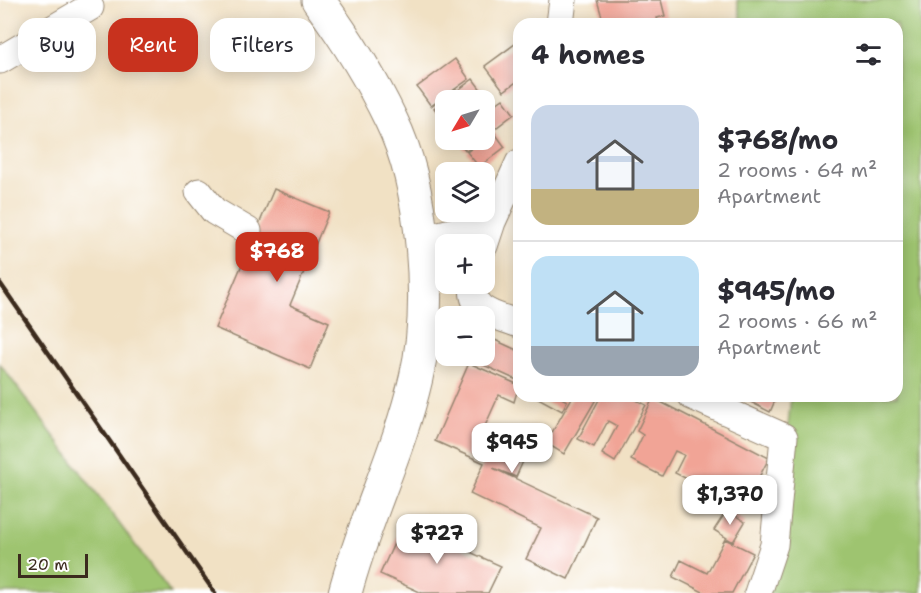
<!DOCTYPE html>
<html lang="en">
<head>
<meta charset="utf-8">
<style>
	:root { --surface:#fff; --page:#f2f2f3; --text:#2b2b33; --muted:#7c7c81; --line:#e1e1e2; --accent:#c8321e }
	body { margin:0; font-family:"Shantell Sans",sans-serif; background:var(--page); color:var(--text); height:100vh; display:flex; flex-direction:column; font-size:22px; white-space:nowrap }
	* { box-sizing:border-box; margin:0 }
	p { font-size:20px; color:var(--muted) }
	.icon { flex:none; width:33px; height:33px; fill:none; stroke:currentColor; stroke-width:2; stroke-linecap:round; stroke-linejoin:round }
	.map { position:relative; flex:1; overflow:hidden }
	.side { position:absolute; left:513px; top:18px; width:390px; height:384px; display:flex; flex-direction:column; background:var(--surface); border-radius:18px; box-shadow:0 3px 15px #0003 }
	.side>* { flex:none }
	.top-card { position:absolute; left:18px; top:18px; width:405px; height:54px; display:flex; gap:12px }
	.needle { width:39px; rotate:232deg }
	.tools { position:absolute; left:435px; top:90px; display:grid; gap:12px }
	.tools a { display:grid; place-items:center; width:60px; height:60px; border-radius:12px; background:var(--surface); box-shadow:0 3px 15px #0003; font-size:30px }
	.scale { position:absolute; left:18px; bottom:15px; width:70px; box-sizing:border-box; padding-left:6px; border:3px solid #3b2a1e; border-top:0; font-size:16px; line-height:21px; white-space:nowrap; color:#3b2a1e; -webkit-text-stroke:4px #fff; paint-order:stroke }
	.price { position:absolute; translate:-50% -51px; padding:0 14px; border-radius:12px; background:#fff; color:#222; font-size:20px; line-height:39px; filter:drop-shadow(0 2px 3px #0008) }
	.price::after { content:''; position:absolute; left:50%; top:36px; width:18px; height:14px; margin-left:-9px; background:inherit; clip-path:polygon(0 0,100% 0,50% 100%) }
	.price.on { background:var(--accent); color:#fff }
	ul { padding:0; list-style:none }
	li { display:flex; align-items:center; gap:18px; height:150px; padding:0 18px }
	li+li { border-top:2px solid var(--line) }
	li span { display:grid; place-items:center; flex:none; width:168px; height:120px; border-radius:18px; color:#555 }
	li>.icon { margin-inline-start:auto }
	span .icon { width:72px; height:72px; fill:#fffc; stroke-width:1 }
	li b { font-size:26px }
	h2 { display:flex; justify-content:space-between; align-items:center; height:72px; padding:0 18px; font-size:26px }
	.chip { padding:0 21px; border-radius:18px; background:var(--surface); box-shadow:0 3px 15px #0003; font-size:21px; line-height:54px }
	.chip.on { background:var(--accent); color:#fff }
	.map>svg:first-child { display:block }
	.green { fill:#9ec46f; stroke:#6c7746; stroke-width:1.5 }
	.building { fill:#f1a496 }
	.lines { fill:none; stroke-linecap:round; stroke-linejoin:round }
	.minor-casing { stroke:#968671; stroke-width:29 }
	.major-casing { stroke:#968671; stroke-width:35 }
	.minor { stroke:#fff; stroke-width:27 }
	.major { stroke:#fff; stroke-width:33 }
	.rail { stroke:#3b2a1e; stroke-width:4.5 }
</style>
</head>
<body>
<div class="map">
<svg width="921" height="593" viewBox="0 0 921 593">
	<rect width="100%" height="100%" fill="#fff"/>
	<filter id="ink" filterUnits="userSpaceOnUse"><feTurbulence type="fractalNoise" baseFrequency=".0167" numOctaves="2"/><feDisplacementMap in="SourceGraphic" scale="12" xChannelSelector="R" yChannelSelector="G"/><feConvolveMatrix kernelMatrix="1 2 1 2 8 2 1 2 1" color-interpolation-filters="sRGB"/></filter>
	<filter id="wash" filterUnits="userSpaceOnUse"><feTurbulence type="fractalNoise" baseFrequency=".008" numOctaves="4" result="noise"/><feDisplacementMap in="SourceGraphic" scale="24" xChannelSelector="R" yChannelSelector="G"/><feGaussianBlur stdDeviation="1.35" result="paint"/><feColorMatrix in="noise" values="0 0 0 0 0 0 0 0 0 0 0 0 0 0 0 0 0 1.4 0 .05"/><feComposite in="paint" operator="in"/></filter>
	<g filter="url(#wash)">
		<rect width="100%" height="100%" fill="#f1e1c4"/>
		<path class="green" d="M737,0h184v593h-167l24,-64 13,-133h106v-372h-155z
			M0,364l171,229h-171z"/>
		<g id="blocks">
			<path class="building" d="M597,0h64l4,16 -8,2 2,6h-55z
				M519,41v39l-15,11 -19,-25z
				M455,59l14,20 -38,27 -14,-19z
				M473,79l20,27 10,-7 11,15 -30,23v-37h-38v24l-12,-16z
				M494,132l11,15 -26,20 -12,-15z
				M457,140h24l-15,11z
				M274,189l55,23 -39,93 39,17 -19,47 -95,-41z
				M484,335l35,16v30l-49,-22 2,-3h12z
				M469,363l50,22 -5,17 -15,-7 -19,42 45,20 -9,20 -23,-9 104,49 -29,62 -42,-20 15,-31 -71,-34 14,-31 -49,-22z
				M539,396h19l9,5 -5,10 -24,-13z
				M573,396h25l-34,58 -18,-11z
				M601,396h28l17,9 -31,57 -13,-8 15,-28 -9,-5 -14,26 -16,-8z
				M739,396h38l-7,16z
				M653,398l116,60 -24,46 -36,-19 -2,4 -32,-16 9,-18 -9,-4 -13,25 -31,-16 12,-25 -6,-4z
				M727,510l18,12 -12,20 -19,-12z
				M404,522l97,44 -13,27h-66l-42,-19z
				M725,539l28,14 -21,40h-27l-32,-16 8,-17 26,13z"/>
		</g>
	</g>
	<g filter="url(#ink)">
		<use href="#blocks" fill-opacity="0" stroke="#968671" stroke-width="1.5"/>
		<g class="lines">
			<g class="minor-casing">
				<path id="minor" d="M560,24l3,-24
					M0,60l90,-53
					M199,192l15,19 34,20
					M422,239l70,-17
					M484,246l8,-24 27,-59
					M474,284c-5,29 23,31 45,40
					M692,396l92,41 -10,108 -16,48"/>
			</g>
			<g class="major-casing">
				<path id="major" d="M318,0c27,37 53,78 73,120 33,66 42,186 25,258 -17,74 -52,142 -71,215"/>
			</g>
			<use href="#minor" class="minor"/>
			<use href="#major" class="major"/>
			<path class="rail" d="M0,283l215,310"/>
		</g>
	</g>
</svg>
<div class="tools">
<a><svg class="needle" viewBox="-14 -14 28 28"><path d="M0-13l5 13h-10z" fill="#e53935"/><path d="M0 13l5-13h-10z" fill="#7c7c81"/></svg></a>
<a><svg class="icon" aria-label="layers" viewBox="0 0 24 24"><path d="M12 4l9 5-9 5-9-5zM3 14l9 5 9-5"/></svg></a>
<a>+</a>
<a>−</a>
</div>
<div class="scale">20 m</div>
<b class="price on" style="left:277px;top:283px">$768</b>
<b class="price" style="left:512px;top:474px">$945</b>
<b class="price" style="left:730px;top:526px">$1,370</b>
<b class="price" style="left:437px;top:565px">$727</b>
<div class="top-card">
<a class="chip">Buy</a>
<a class="chip on">Rent</a>
<a class="chip">Filters</a>
</div>
<section class="side">
<h2>4 homes<svg class="icon" aria-label="filters" viewBox="0 0 24 24"><path d="M4 7h16M4 17h16"/><circle cx="9" cy="7" r="2"/><circle cx="15" cy="17" r="2"/></svg></h2>
<ul>
<li><span style="background:linear-gradient(#c9d6e8 70%,#c2b280 0)"><svg class="icon" aria-label="home" viewBox="0 0 24 24"><path d="M3 11l9-7 9 7M6 9v11h12V9"/></svg></span><div><b>$768/mo</b><p>2 rooms · 64 m²</p><p>Apartment</p></div></li>
<li><span style="background:linear-gradient(#bfe0f5 75%,#9aa5b1 0)"><svg class="icon" aria-label="home" viewBox="0 0 24 24"><path d="M3 11l9-7 9 7M6 9v11h12V9"/></svg></span><div><b>$945/mo</b><p>2 rooms · 66 m²</p><p>Apartment</p></div></li>
</ul>
</section>
</div>
</body>
</html>
